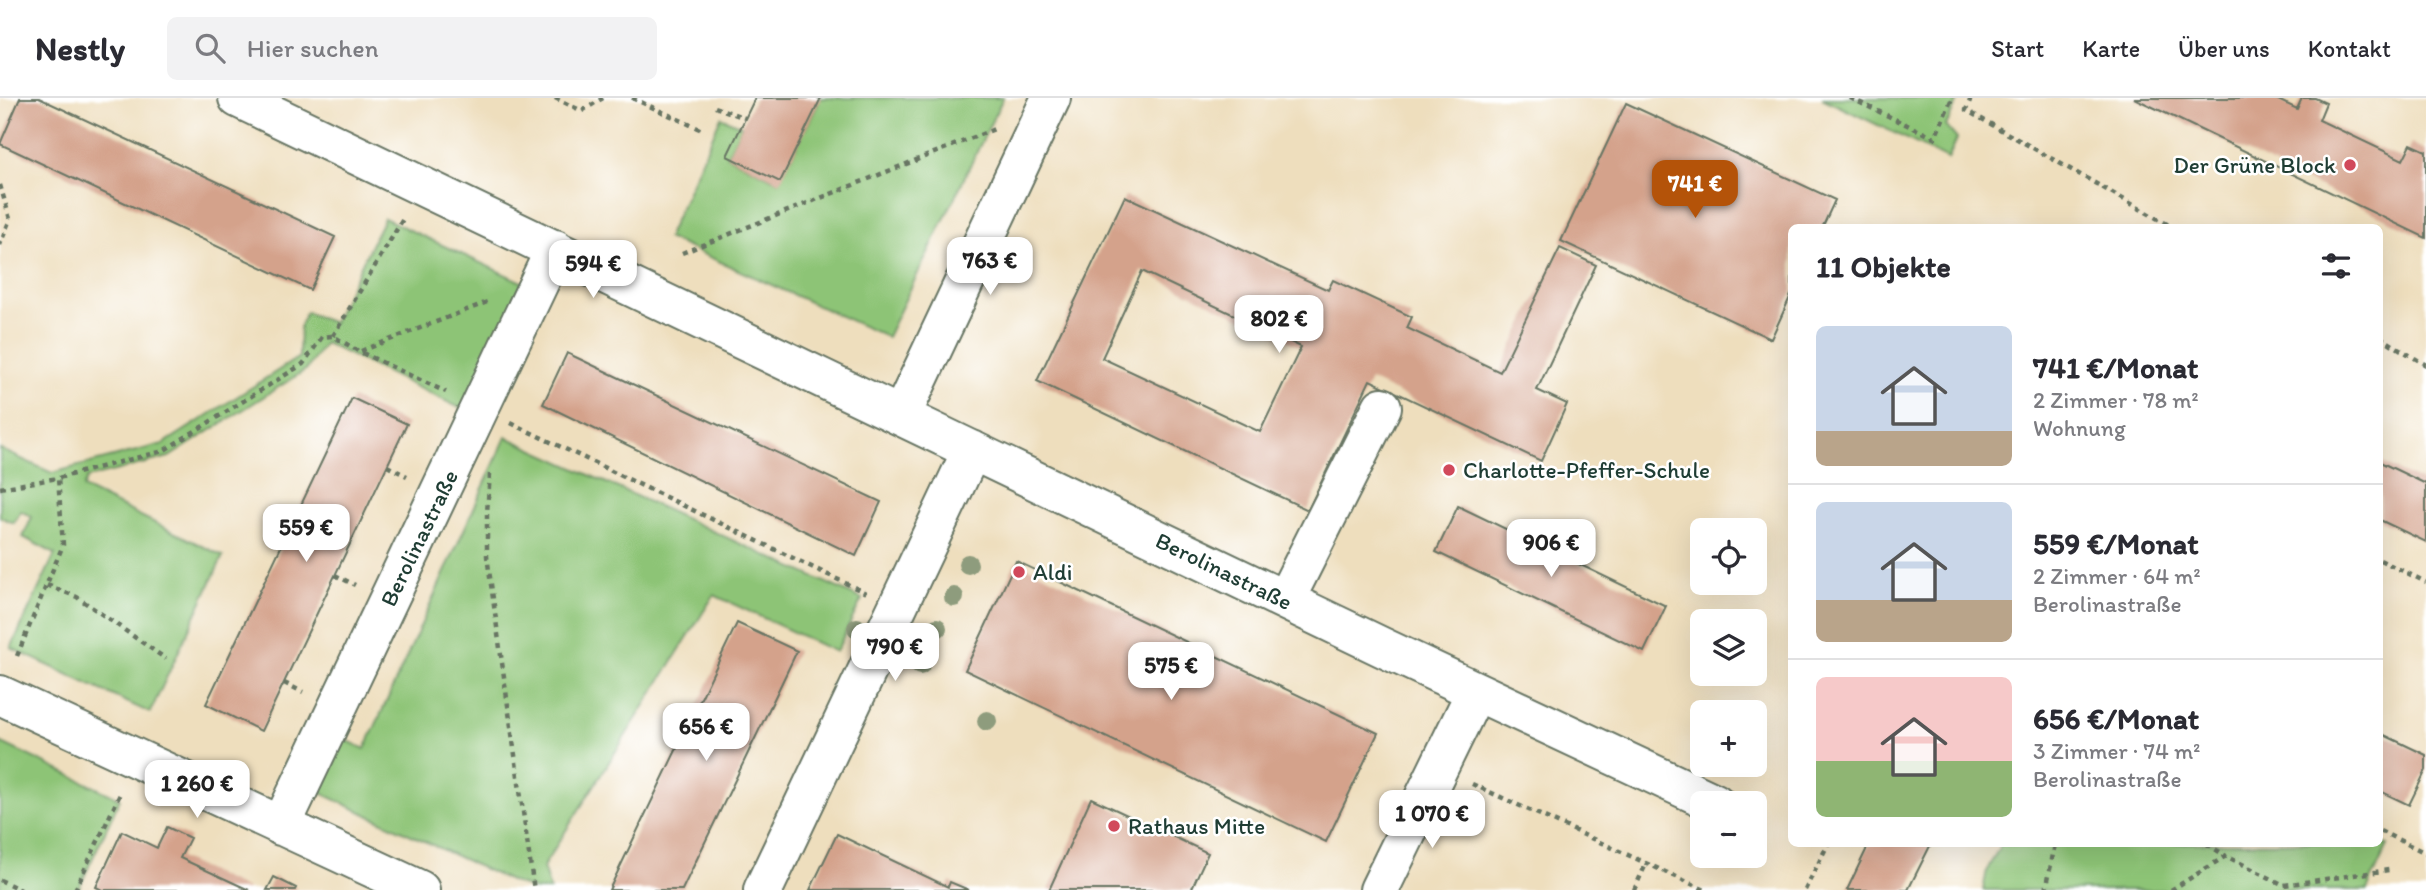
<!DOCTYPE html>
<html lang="de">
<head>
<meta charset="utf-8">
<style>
	:root { --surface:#fff; --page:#f2f2f3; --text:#2b2b33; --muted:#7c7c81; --line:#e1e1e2; --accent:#b45309 }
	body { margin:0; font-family:Itim,sans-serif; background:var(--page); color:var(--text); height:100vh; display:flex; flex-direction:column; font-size:26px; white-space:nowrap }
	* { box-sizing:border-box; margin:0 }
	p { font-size:23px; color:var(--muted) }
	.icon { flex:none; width:38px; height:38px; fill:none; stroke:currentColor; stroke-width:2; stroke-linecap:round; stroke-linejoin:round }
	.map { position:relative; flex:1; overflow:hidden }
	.drawer { position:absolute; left:1788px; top:126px; width:595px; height:623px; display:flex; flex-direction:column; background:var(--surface); border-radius:10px; box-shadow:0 7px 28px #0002 }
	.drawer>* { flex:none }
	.tools { position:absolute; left:1690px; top:420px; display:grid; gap:14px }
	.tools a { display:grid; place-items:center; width:77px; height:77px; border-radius:10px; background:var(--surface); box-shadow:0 7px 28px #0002; font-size:35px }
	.price { position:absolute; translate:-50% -60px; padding:0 16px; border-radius:14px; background:#fff; color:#222; font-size:23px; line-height:46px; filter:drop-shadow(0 2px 4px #0008) }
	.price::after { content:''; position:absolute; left:50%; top:42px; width:21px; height:16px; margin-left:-10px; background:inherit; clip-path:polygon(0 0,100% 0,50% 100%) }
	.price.current { background:var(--accent); color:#fff }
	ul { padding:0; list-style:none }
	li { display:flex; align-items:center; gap:21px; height:175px; padding:0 28px }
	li+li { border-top:2px solid var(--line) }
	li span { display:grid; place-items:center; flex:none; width:196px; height:140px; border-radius:10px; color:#555 }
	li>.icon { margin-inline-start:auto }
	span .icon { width:84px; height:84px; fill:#fffc; stroke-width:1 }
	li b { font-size:30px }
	h2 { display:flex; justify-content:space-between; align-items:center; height:84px; padding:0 28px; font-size:30px }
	header { display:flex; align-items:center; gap:42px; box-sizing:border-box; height:98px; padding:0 35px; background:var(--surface); border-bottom:2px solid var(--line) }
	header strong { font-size:33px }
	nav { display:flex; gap:38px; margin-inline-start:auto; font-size:24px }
	.search { width:490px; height:63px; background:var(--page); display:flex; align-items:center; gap:18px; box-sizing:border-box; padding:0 24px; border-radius:10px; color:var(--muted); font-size:26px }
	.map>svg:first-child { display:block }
	.green { fill:#8dc476; stroke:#568055; stroke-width:2 }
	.building { fill:#d4a28b; fill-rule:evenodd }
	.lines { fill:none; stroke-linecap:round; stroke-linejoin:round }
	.minor-casing { stroke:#677564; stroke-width:42 }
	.path { stroke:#677564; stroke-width:4.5; stroke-dasharray:5 5; stroke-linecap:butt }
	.minor { stroke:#fff; stroke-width:38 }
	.tree { fill:#8e9c7d }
	.poi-dot { fill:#d1495b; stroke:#fff; stroke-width:2.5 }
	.labels { text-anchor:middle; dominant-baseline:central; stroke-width:5; stroke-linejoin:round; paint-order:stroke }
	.poi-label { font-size:23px; fill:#1f3d34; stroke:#fff; text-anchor:start }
	.street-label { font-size:23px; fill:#1f3d34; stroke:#fff }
</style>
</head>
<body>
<header>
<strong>Nestly</strong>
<div class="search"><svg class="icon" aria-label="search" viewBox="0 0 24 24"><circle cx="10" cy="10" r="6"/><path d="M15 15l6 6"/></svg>Hier suchen</div>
<nav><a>Start</a><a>Karte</a><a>Über uns</a><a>Kontakt</a></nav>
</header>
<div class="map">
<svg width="2426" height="792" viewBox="0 0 2426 792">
	<rect width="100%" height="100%" fill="#fff"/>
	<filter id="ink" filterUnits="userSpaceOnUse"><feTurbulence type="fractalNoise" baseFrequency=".0143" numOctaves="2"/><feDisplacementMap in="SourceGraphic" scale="14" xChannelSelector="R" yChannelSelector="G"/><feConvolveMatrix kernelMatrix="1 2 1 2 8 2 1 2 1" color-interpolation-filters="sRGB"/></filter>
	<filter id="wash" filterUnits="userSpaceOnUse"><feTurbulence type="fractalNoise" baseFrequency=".00686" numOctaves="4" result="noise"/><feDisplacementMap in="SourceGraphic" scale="28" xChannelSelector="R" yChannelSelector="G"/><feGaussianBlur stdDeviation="1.57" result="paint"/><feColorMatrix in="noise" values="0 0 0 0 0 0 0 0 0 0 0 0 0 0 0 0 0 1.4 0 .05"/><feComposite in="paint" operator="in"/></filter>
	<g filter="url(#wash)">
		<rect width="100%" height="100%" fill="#eedebd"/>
		<path class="green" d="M821,0h182l-116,239 -220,-99 54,-121 21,9 -15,30 52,26z
			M1822,0h137l-13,28 11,13 -9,20z
			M384,120l142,66 -60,127 -141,-68 -18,26 -138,88 -82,21 -4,10 140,68 -73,157 -139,-65 44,-94 -32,-17 9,-20 -11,-6 -7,12 -14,-6v-68l52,24 111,-29 136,-87 1,-32 6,-13 27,11z
			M506,339l356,162 -26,53 -122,-57 -171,272 7,23h-14l-24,-8 -204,-95 18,-56 39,18z
			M0,644l120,57 -42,91h-78z
			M2380,744l8,3 -21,45h-384l4,-20 14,-26z"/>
		<g id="blocks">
			<path class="building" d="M20,0h19l296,139 -25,53 -310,-146z
				M755,0h66l-41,84 -53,-26z
				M2134,0h140l23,11 5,-11h13l11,5 -7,17 84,40 8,-16 15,7v87z
				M1626,5l209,97 -13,28h-30v65l-21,46 -210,-98z
				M1125,98l203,94 5,-10 79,37 -5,11 93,44 60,-124 36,17 -59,125 30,14 -26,57 -171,-81 -62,130 -271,-129zM1142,173l159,76 -41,85 -158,-74z
				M567,255l314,149 -25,54 -313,-152z
				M352,300l55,26 -146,307 -55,-27z
				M2380,364l46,22v58l-46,-22z
				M1458,408l208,100 -22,46 -208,-100z
				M1016,463l362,172 -52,109 -361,-172z
				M737,525l60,28 -22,46 -93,193h-73z
				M2380,635l46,22v15l-17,35 -29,-14z
				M1091,700l117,55 -17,37h-142z
				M167,729l23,11 -10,20 69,32h-147l-6,-3 26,-56 35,17z
				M837,736l111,53 2,-5 19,8h-159z
				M1869,746h62l-23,46h-61z
				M274,779l22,11 -1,2h-28z"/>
		</g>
	</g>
	<g filter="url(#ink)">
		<use href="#blocks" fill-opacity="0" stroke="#677564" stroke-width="2"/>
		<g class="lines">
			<g class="minor-casing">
				<path id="minor" d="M238,0l1146,550 331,155
					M901,318l150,-318
					M1285,502l97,-193
					M0,597l420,195
					M281,728l274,-577
					M763,792l209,-440
					M1379,792l97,-199"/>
			</g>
			<path class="path" d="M555,0l27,13 21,-13
				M632,0l72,33
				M1850,0l85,40 17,-40
				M1971,0l-5,12 208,118
				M715,9l30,11
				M0,87l10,34 -10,26
				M682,155l315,-125
				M333,238l70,-117
				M2380,239l46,28
				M361,253l129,-50
				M511,325l355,170
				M387,368l20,10
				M490,376l-3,38v44l47,334
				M0,390l58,-10 105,-27 140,-87 19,-27 11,-1 27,16 86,40
				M2380,462l46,22
				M335,477l20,10
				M47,487l30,12 89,62
				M17,558l46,-111 -5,-67
				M284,585l19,9
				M1472,686l233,106
				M2380,733l46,22
				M2207,746l19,12
				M0,782l21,10
				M75,792l46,-98
				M1634,792l13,-28
				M1805,792l23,-46
				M2046,792l9,-46
				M2171,792l55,-34 58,29 105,-15"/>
			<use href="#minor" class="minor"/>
		</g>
		<g class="tree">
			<circle cx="968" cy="466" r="10"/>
			<circle cx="954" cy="499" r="10"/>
			<circle cx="857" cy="530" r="10"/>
			<circle cx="937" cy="530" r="10"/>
			<circle cx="920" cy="567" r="10"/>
			<circle cx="987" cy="623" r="10"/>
		</g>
	</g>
	<g class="poi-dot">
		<circle cx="2350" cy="67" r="7"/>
		<circle cx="1449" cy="372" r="7"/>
		<circle cx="1019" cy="474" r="7"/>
		<circle cx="1114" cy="728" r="7"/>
	</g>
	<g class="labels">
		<g class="poi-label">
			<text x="2336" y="67" text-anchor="end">Der Grüne Block</text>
			<text x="1463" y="372">Charlotte-Pfeffer-Schule</text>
			<text x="1033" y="474">Aldi</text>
			<text x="1128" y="728">Rathaus Mitte</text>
		</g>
		<g class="street-label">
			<text transform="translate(419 440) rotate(-64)">Berolinastraße</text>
			<text transform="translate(1224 473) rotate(26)">Berolinastraße</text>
		</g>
	</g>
</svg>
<div class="tools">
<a><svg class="icon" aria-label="locate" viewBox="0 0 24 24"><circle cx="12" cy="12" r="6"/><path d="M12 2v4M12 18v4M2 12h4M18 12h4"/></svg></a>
<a><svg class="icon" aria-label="layers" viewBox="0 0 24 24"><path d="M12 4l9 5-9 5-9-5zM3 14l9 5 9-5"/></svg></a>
<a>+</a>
<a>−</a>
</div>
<b class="price current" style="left:1695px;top:122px">741 €</b>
<b class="price" style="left:990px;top:199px">763 €</b>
<b class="price" style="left:593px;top:202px">594 €</b>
<b class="price" style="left:1279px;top:257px">802 €</b>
<b class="price" style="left:306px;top:466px">559 €</b>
<b class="price" style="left:1551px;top:481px">906 €</b>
<b class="price" style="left:895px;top:585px">790 €</b>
<b class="price" style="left:1171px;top:604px">575 €</b>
<b class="price" style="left:706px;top:665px">656 €</b>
<b class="price" style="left:197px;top:722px">1 260 €</b>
<b class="price" style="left:1432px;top:752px">1 070 €</b>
<section class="drawer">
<h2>11 Objekte<svg class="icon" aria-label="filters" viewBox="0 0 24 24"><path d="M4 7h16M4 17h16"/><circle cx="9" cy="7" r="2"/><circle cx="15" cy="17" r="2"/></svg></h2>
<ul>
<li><span style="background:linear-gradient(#c9d6e8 75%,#b9a48a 0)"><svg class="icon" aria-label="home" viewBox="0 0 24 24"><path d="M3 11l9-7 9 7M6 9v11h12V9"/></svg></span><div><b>741 €/Monat</b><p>2 Zimmer · 78 m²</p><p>Wohnung</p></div></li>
<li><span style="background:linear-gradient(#c9d6e8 70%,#b9a48a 0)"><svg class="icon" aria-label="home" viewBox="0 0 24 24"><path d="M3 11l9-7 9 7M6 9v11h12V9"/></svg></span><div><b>559 €/Monat</b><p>2 Zimmer · 64 m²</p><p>Berolinastraße</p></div></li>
<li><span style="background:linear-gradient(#f6c9c9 60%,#8fb573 0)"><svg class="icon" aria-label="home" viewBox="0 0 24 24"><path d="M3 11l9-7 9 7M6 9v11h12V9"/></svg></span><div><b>656 €/Monat</b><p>3 Zimmer · 74 m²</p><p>Berolinastraße</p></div></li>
</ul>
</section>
</div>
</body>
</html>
